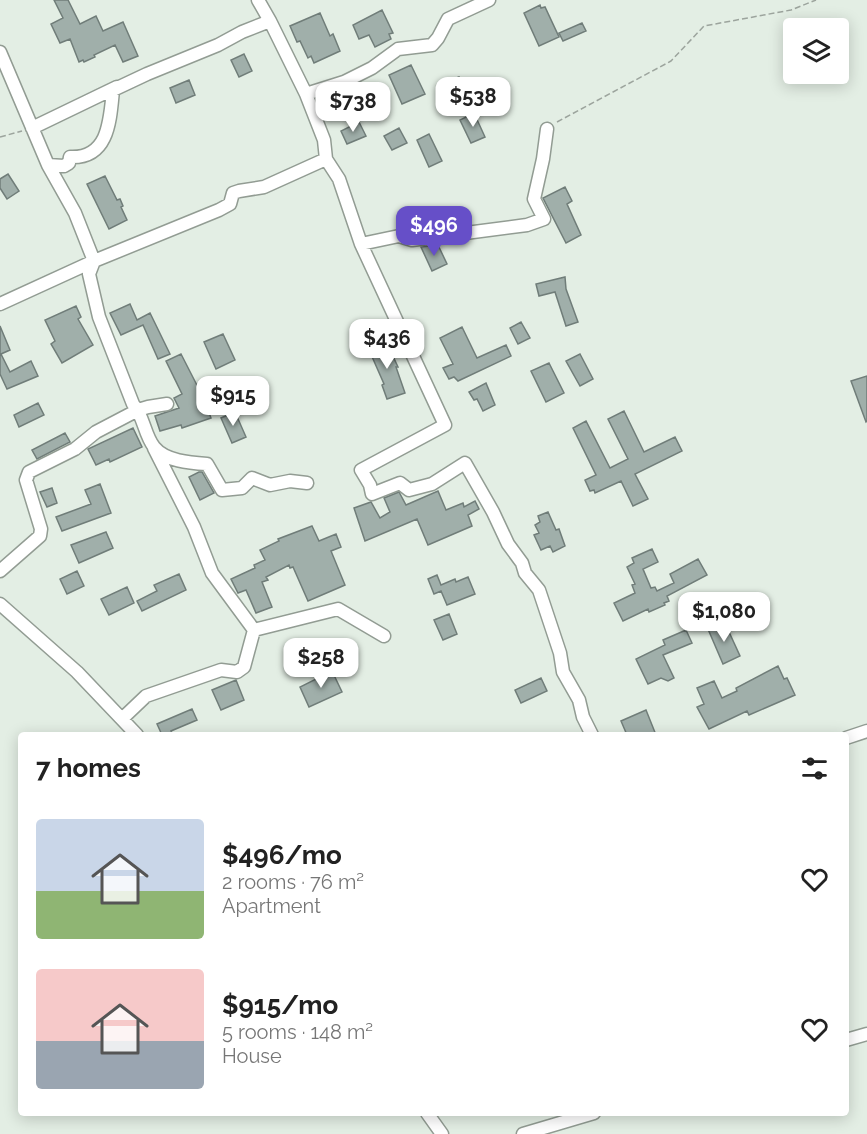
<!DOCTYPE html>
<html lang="en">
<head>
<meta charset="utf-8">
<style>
	:root { --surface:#fff; --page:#f6f6f6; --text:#222; --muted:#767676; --accent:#664fc8 }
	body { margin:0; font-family:Raleway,sans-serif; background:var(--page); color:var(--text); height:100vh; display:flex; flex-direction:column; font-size:22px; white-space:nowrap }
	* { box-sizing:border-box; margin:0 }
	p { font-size:20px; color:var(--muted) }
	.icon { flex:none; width:33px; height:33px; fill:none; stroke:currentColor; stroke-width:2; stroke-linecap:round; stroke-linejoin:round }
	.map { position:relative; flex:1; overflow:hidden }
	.sheet { position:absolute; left:18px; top:732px; width:831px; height:384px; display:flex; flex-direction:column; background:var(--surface); border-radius:6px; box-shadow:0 3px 15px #0003 }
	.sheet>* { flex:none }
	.tools { position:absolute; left:783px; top:18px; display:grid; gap:12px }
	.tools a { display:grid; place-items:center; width:66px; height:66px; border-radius:6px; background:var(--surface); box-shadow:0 3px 15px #0003; font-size:30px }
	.price { position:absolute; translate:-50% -51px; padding:0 14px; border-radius:12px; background:#fff; color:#222; font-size:20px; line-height:39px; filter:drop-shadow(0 2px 3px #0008) }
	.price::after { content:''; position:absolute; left:50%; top:36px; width:18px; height:14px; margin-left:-9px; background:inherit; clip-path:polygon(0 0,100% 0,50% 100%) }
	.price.active { background:var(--accent); color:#fff }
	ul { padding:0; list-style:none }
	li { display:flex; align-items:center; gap:18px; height:150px; padding:0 18px }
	li span { display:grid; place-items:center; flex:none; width:168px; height:120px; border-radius:6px; color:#555 }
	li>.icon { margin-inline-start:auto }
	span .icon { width:72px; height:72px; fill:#fffc; stroke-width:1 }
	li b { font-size:26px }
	h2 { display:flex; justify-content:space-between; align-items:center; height:72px; padding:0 18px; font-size:26px }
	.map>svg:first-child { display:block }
	.building { fill:#a0afaa; stroke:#707d79; stroke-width:1.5 }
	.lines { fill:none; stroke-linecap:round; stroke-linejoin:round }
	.minor-casing { stroke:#929c93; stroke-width:15 }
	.path { stroke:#9ca49d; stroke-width:1.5; stroke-dasharray:6 3; stroke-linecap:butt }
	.minor { stroke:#fff; stroke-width:12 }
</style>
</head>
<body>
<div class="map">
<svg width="867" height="1134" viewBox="0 0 867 1134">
	<rect width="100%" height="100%" fill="#e3eee4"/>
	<path class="building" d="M54,0h14l12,24 16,-8 7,15 20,-9 15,34 -15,6 -8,-17 -21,10 1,2 -11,5 -1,-2 -4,2 -9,-23 -10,4 -9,-19 12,-6z
		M540,5l1,3 4,-1 14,30 -20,9 -15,-33z
		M382,10l11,23 -4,1 2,5 -16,8 -6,-12 -10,4 -6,-14z
		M320,13l10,23 3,-2 7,17 -26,12 -3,-7 -3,2 -8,-17 -3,1 -7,-16z
		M582,23l4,8 -23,10 -4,-8z
		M244,54l8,17 -13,6 -8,-17z
		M411,65l14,29 -23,10 -13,-29z
		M459,77l5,15 -14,5 -5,-15z
		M189,80l6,15 -19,8 -6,-15z
		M474,113l11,24 -14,6 -11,-23z
		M359,122l7,14 -19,8 -6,-13z
		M399,128l8,15 -15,7 -8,-14z
		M429,134l13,27 -13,6 -12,-27z
		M8,174l11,17 -12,8 -7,-11v-9z
		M105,176l12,24 3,-1 3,7 -2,1 6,13 -18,9 -22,-45z
		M565,187l7,14 -5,3 14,31 -15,8 -23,-45z
		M422,208l11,19 -3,2 -12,2 -9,-16z
		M438,245l9,19 -15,7 -11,-24z
		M565,277l1,12 12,33 -12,4 -11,-34 -16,4 -3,-12z
		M130,304l7,16 13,-7 20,41 -12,5 -15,-34 -22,10 -11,-22z
		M76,306l5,11 -3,2 15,26 -31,18 -11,-19 4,-3 -10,-21z
		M521,322l9,16 -12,6 -8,-16z
		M0,326l10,24 -9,4 9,18 21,-11 7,15 -31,13 -7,-15z
		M462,327l15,31 29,-13 5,11 -53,25 -4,-4 -5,2 -6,-11 10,-4 -13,-26z
		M223,334l12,26 -19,9 -12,-27z
		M376,339l6,14 8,-3 8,17h-2l9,26 -18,6 -5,-14 2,-1 -18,-41z
		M181,354l23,45 7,19 -29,10 -1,-3 -21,6 -5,-15 24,-8 -5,-10 8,-4 -16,-33z
		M580,354l13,25 -13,7 -14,-25z
		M549,363l15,30 -18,9 -15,-31z
		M867,376v45l-1,1 -15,-41z
		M486,383l9,22 -12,6 -6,-12 -3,1 -5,-8z
		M38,403l6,12 -25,12 -5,-12z
		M624,411l20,41 31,-15 7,14 -47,23 13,25 -15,7 -12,-25 -26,12 -1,-3 -4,1 -5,-11 11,-5 -23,-47 13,-7 24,47 18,-9 -20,-40z
		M235,412l11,25 -14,6 -11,-25z
		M133,428l9,19 -32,15 -1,-3 -13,6 -8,-16z
		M65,433l5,9 -33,17 -5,-9z
		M199,472h3l12,21 -14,7 -11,-23z
		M100,484l11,29 -49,18 -6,-14 35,-13 -6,-14z
		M52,488l5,15 -10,4 -7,-15z
		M438,491l8,19 17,-7 1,4 11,-6 4,8 -11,6 4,11 -44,19 -11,-26 -52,22 -11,-33 17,-6 9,16 10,-6 -6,-14 15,-6 7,13z
		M548,512l8,18 3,-1 6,17 -12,6 -3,-6 -9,4 -7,-15 5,-2 -4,-8 5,-3 -2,-6z
		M312,526l7,15 17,-7 5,13 -10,4 14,34 -37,16 -15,-34 -3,1 -1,-3 -23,12 2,3 -6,2 10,25 -16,6 -10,-23 -8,3 -7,-14 24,-11 -1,-3 11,-5 -5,-10 19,-9 -1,-2z
		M106,532l7,16 -34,15 -8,-18z
		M652,549l6,13 -15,7 8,19 4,-1 2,4 17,-8 -4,-9 28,-15 9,16 -40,21 2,5 -5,2 1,2 -16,7 -1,-3 -25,12 -9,-18 21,-10 -3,-8 3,-1 -8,-17 7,-4 -2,-5z
		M77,571l7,15 -17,8 -7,-15z
		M179,574l7,16 -44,21 -5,-10 20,-10 -3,-6z
		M437,575l4,10 14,-6 1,3 12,-5 7,17 -28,11 -6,-14 -7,3 -6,-15z
		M127,587l7,16 -25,12 -8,-16z
		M449,614l8,20 -14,6 -9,-20z
		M724,621l16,35 -17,8 -15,-35z
		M686,630l6,13 -29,12 11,23 -6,3 -7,-3 -13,6 -12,-25 29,-14 -2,-5z
		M778,666l6,13 3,-1 8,17 -46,20 -2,-4 -38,18 -12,-22 7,-3 -7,-16 17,-7 8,17 15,-7 -1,-3z
		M332,671l10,21 -33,15 -9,-20z
		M541,678l6,13 -26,12 -6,-13z
		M236,680l8,20 -23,10 -9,-20z
		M192,709l5,11 -26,11 1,2 -10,2 -5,-11z
		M646,710l10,25h-29l-6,-14z"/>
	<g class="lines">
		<g class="minor-casing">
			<path id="minor" d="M270,21l36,73 18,46 2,19
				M0,52l48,113 27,48 19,48 -94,43
				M306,94l38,-12 28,-14 26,-19 34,-4 6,-7 10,-19 41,-19
				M32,128l85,-41
				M48,165l16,1 5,-3 1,-6c39,2 40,-37 43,-67l34,-16 71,-29 24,-13 28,-11 -12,-21
				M361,244l38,-8 13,4 115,-15 17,-6 -10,-20 9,-40 4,-30
				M307,483l-17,-2 -20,4 -18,-7 -10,10 -20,2 -15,-26c-17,-1 -42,-3 -53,-17 -10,-13 -10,-31 -21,-43l-34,-87 -10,-43 5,-13 125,-51 11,-6 3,-11 6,-2 25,-4 62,-28 13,20 22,65 84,181 -84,45 9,15 2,9 28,-11 9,7 23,-6 33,-21 28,49 15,32 14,19 3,10 14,17 21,63 3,19 16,28 4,17 9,18
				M0,571l40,-35 1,-7 -15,-49 3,-8 46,-23 21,-17 42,-22 10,-3 19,-3
				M0,604l77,68 60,63
				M254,630l84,-21 46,27
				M125,716l21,-20 75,-26 16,2 7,-5 10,-37 -42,-57 -18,-46 -40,-79
				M846,738l21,-7
				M846,1040l21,-6
				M427,1113l15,21
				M523,1134l71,-21"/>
		</g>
		<path class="path" d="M557,122l114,-61 33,-35 87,-16 25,-10
			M0,137l22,-6"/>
		<use href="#minor" class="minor"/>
	</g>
</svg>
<div class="tools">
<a><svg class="icon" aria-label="layers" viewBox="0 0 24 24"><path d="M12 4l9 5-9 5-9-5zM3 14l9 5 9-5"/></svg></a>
</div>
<b class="price" style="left:473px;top:128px">$538</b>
<b class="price" style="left:353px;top:133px">$738</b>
<b class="price active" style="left:434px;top:257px">$496</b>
<b class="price" style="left:387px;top:370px">$436</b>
<b class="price" style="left:233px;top:427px">$915</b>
<b class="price" style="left:724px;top:643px">$1,080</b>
<b class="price" style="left:321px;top:689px">$258</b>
<section class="sheet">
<h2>7 homes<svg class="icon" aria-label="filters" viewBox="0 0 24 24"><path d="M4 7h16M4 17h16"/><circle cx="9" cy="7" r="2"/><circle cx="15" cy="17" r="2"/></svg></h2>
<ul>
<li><span style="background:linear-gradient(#c9d6e8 60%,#8fb573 0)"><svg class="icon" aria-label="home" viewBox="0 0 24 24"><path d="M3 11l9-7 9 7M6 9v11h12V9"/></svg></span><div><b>$496/mo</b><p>2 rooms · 76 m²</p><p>Apartment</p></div><svg class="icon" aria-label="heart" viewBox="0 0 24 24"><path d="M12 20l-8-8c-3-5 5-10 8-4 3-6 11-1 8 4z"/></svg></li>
<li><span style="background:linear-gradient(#f6c9c9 60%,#9aa5b1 0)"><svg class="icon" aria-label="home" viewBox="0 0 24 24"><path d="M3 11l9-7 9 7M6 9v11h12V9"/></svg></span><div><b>$915/mo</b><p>5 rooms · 148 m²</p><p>House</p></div><svg class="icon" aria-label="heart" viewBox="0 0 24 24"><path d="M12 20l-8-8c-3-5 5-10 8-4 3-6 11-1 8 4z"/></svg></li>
</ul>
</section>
</div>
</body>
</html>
